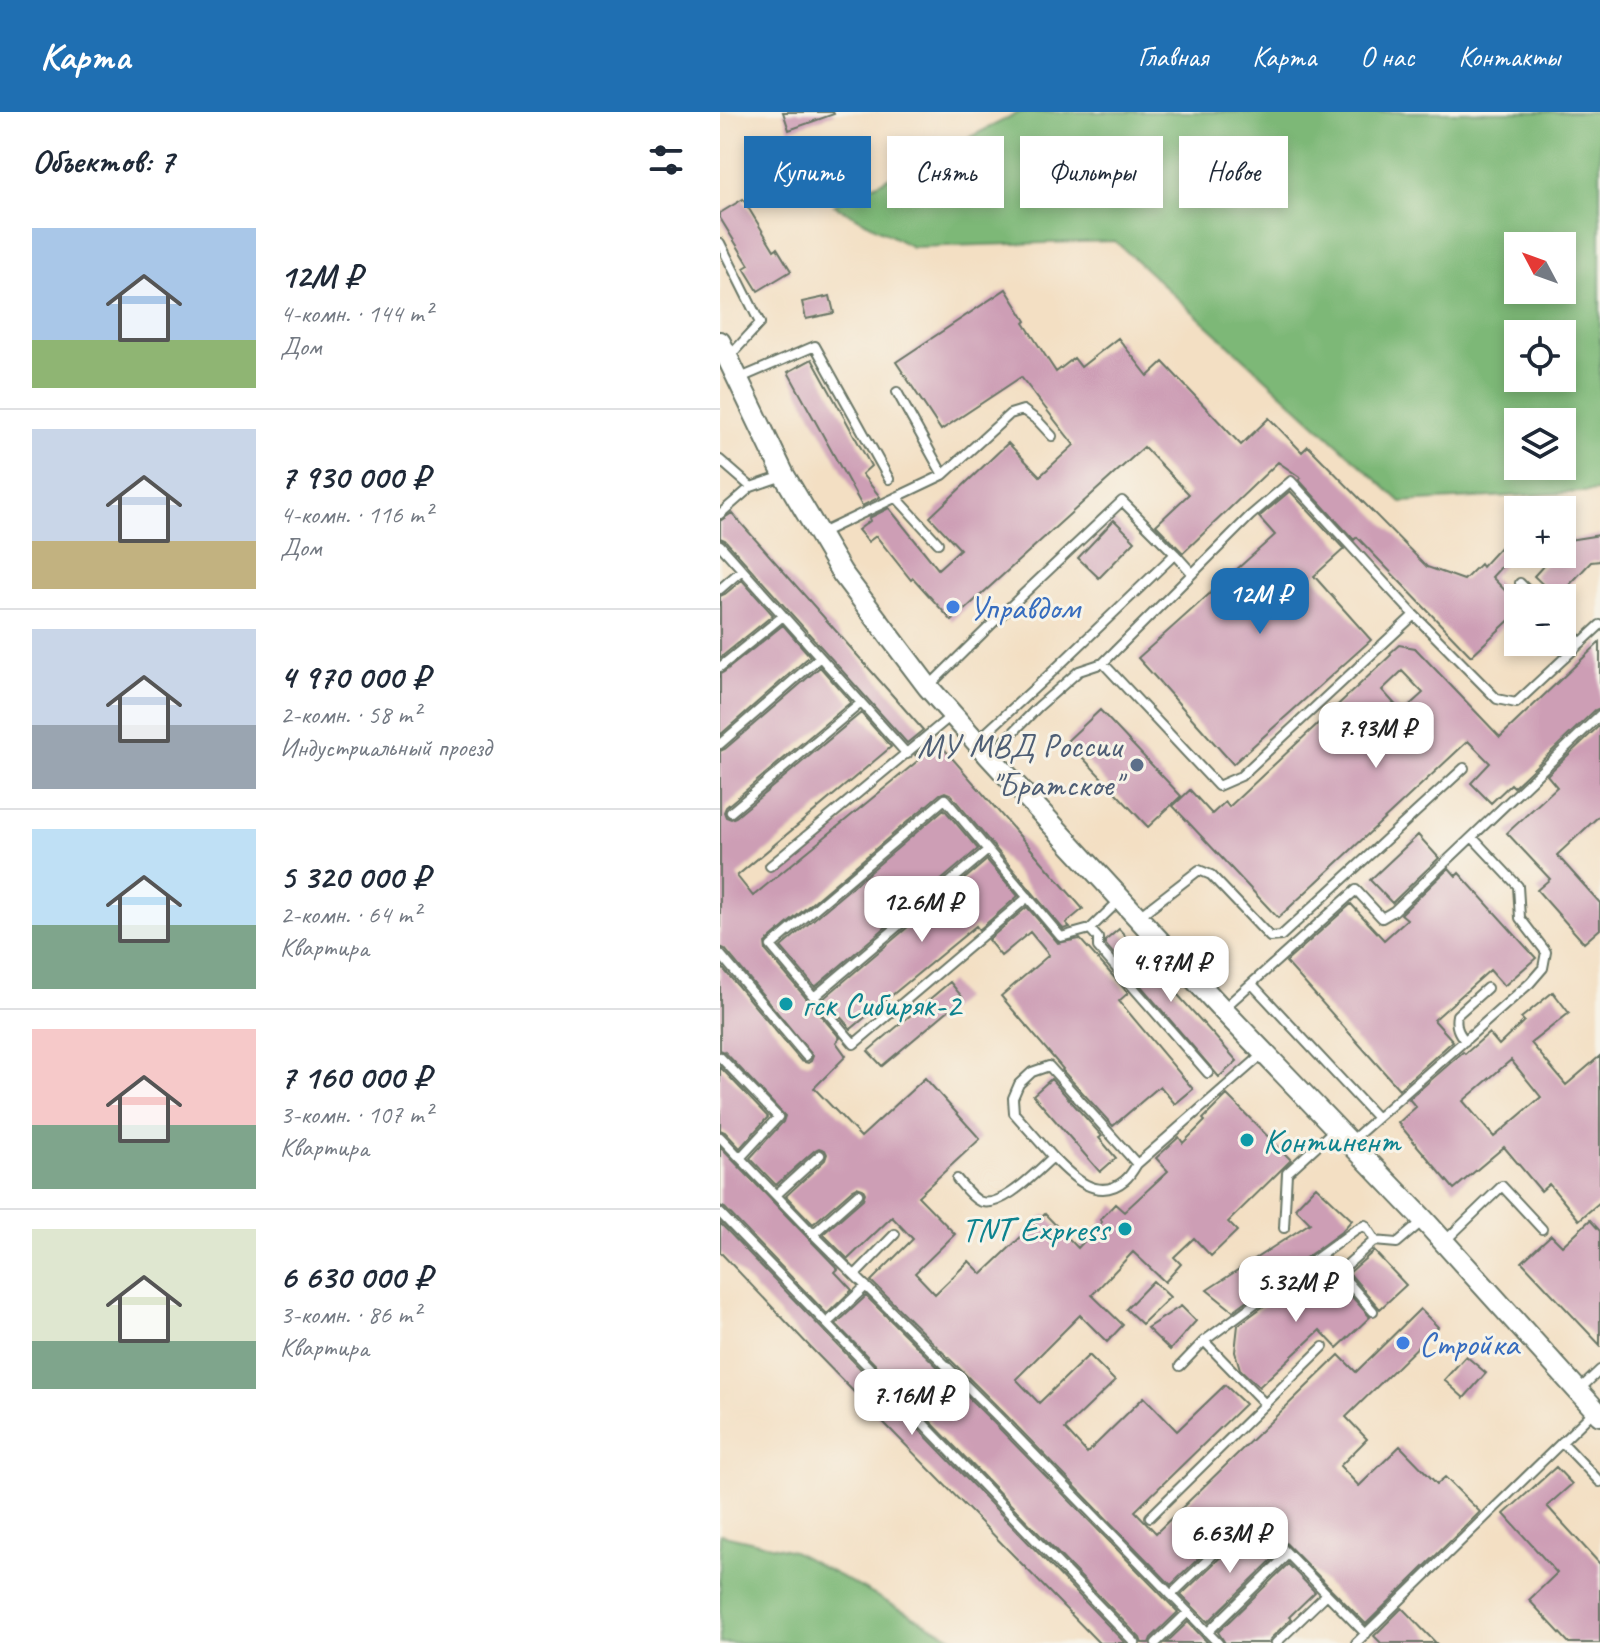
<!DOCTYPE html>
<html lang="ru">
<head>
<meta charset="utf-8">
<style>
	:root { --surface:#fff; --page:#f2f2f3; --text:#1f2937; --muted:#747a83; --line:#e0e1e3; --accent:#1f6fb2 }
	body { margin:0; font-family:Caveat,sans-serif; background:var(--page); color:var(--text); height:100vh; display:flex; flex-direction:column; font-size:30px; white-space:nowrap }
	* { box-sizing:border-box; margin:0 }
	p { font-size:26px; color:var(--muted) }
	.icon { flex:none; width:44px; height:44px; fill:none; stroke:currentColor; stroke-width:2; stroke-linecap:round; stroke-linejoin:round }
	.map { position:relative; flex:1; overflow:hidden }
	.panel { display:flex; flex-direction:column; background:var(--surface); width:720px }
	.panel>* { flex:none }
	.hud { position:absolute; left:24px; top:24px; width:736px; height:72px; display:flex; gap:16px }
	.needle { width:52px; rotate:311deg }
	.tools { position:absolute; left:784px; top:120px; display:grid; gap:16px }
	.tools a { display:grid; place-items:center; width:72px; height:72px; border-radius:0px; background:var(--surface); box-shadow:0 4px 12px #0003; font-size:40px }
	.price { position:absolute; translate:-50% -68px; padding:0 18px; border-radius:16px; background:#fff; color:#222; font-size:26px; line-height:52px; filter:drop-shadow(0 2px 4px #0008) }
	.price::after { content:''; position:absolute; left:50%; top:48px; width:24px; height:18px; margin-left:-12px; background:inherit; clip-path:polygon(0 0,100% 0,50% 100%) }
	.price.on { background:var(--accent); color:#fff }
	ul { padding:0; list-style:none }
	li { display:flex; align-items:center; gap:24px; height:200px; padding:0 32px }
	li+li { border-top:2px solid var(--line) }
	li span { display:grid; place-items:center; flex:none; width:224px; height:160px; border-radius:0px; color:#555 }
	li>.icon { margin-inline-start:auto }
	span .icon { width:96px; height:96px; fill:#fffc; stroke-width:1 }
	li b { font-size:34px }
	h2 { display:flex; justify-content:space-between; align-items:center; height:96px; padding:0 32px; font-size:34px }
	.pill { padding:0 28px; border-radius:0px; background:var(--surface); box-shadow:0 4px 12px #0003; font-size:28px; line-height:72px }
	.pill.on { background:var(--accent); color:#fff }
	header { display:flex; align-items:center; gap:48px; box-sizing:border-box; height:112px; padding:0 40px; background:var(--accent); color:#fff }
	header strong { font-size:38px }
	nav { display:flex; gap:44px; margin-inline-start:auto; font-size:28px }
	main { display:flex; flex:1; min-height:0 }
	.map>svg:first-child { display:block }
	.forest { fill:#7db877; stroke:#4e7a56; stroke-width:2; fill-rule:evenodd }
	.building { fill:#cd9eb5; fill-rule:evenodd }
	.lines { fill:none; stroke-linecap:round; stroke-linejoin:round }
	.service-casing { stroke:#697666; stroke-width:12 }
	.tertiary-casing { stroke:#697666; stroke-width:24 }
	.service { stroke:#fff; stroke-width:8 }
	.tertiary { stroke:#fff; stroke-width:20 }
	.shop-dot { fill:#3f7fe0; stroke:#f7f3e8; stroke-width:3 }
	.service-dot { fill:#5c6f8a; stroke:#f7f3e8; stroke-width:3 }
	.culture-dot { fill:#0f9aa8; stroke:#f7f3e8; stroke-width:3 }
	.labels { text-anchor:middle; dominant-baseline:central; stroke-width:6; stroke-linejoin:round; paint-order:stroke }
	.shop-label { font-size:34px; fill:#366cbe; stroke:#f7f3e8; text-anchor:start }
	.service-label { font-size:34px; fill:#4e5e75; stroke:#f7f3e8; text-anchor:end }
	.culture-label { font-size:34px; fill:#0d838f; stroke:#f7f3e8; text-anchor:start }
</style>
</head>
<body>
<header>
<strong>Карта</strong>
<nav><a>Главная</a><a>Карта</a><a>О нас</a><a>Контакты</a></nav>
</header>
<main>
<section class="panel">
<h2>Объектов: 7<svg class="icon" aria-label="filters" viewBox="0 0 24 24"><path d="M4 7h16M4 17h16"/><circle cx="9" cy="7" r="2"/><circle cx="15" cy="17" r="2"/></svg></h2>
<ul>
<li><span style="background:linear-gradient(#a9c7e8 70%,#8fb573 0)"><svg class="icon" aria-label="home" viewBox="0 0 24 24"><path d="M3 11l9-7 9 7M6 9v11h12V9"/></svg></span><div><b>12M ₽</b><p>4-комн. · 144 m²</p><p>Дом</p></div></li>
<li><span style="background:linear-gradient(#c9d6e8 70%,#c2b280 0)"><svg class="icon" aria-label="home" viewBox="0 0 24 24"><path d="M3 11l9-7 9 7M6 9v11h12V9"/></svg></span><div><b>7 930 000 ₽</b><p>4-комн. · 116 m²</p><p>Дом</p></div></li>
<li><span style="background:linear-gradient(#c9d6e8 60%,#9aa5b1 0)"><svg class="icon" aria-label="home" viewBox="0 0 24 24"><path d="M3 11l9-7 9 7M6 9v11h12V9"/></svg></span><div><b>4 970 000 ₽</b><p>2-комн. · 58 m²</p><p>Индустриальный проезд</p></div></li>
<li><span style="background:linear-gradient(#bfe0f5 60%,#7fa58c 0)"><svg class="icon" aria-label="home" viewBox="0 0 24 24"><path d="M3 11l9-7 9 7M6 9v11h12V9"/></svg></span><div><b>5 320 000 ₽</b><p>2-комн. · 64 m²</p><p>Квартира</p></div></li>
<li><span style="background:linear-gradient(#f6c9c9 60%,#7fa58c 0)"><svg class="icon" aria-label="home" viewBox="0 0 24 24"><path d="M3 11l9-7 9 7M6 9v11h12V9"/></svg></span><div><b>7 160 000 ₽</b><p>3-комн. · 107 m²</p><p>Квартира</p></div></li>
<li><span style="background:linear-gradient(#dfe7d0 70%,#7fa58c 0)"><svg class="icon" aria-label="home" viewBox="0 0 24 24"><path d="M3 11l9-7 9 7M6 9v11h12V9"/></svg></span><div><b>6 630 000 ₽</b><p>3-комн. · 86 m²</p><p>Квартира</p></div></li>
</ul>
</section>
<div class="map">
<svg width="880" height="1531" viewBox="0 0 880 1531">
	<rect width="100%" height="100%" fill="#f7f3e8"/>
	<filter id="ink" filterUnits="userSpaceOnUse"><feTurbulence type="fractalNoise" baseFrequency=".0125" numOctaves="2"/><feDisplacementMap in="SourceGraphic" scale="16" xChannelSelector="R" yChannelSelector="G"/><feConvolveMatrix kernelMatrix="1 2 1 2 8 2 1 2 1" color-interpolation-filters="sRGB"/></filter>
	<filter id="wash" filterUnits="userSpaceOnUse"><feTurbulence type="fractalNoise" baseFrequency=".006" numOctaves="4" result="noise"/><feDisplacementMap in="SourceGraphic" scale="32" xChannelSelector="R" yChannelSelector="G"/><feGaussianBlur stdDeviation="1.8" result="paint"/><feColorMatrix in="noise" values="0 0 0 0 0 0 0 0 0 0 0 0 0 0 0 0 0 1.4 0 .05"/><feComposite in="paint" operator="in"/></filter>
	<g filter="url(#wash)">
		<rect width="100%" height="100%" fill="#f3dfc3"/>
		<path class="forest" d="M300,0h580v379l-199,11 -286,-261 -203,6 -78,-42zM798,134h44v44h-44zM798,222h44v44h-44zM798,310h44v44h-44z
			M0,1422l73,17 170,92h-243z"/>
		<g id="blocks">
			<path class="building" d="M63,0h50l1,2 -45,16z
				M23,87l31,51 3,-2 14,23 -33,20 -14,-23 5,-3 -29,-47v-5z
				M286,177l20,32 -2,2 32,49 18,-14 7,9 37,-29 30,38 15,-14 78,83 28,-27 33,34 6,-6 119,121 37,13 16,-16 2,3 21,-23 10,10 -21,23 26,27v8l-47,44 -114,-119 -3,3 -55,-60 2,-2 -23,-16 -95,91 -27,-28 33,-31 -45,-47 -192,174 -39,-43 -2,2 -35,-44 -8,6 -10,-12 12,-9 -1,-3 20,-10 49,61 22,-20 -30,-32 78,-74 32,33 34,-31 -53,-68 -80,53 -45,-68z
				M110,184l4,17 -28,6 -4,-17z
				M92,247l59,107 -9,8 18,23 -18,9 -74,-134z
				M570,379l54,58 -30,27 57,64 -138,124 -95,-106 137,-123 -16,-18z
				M12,401l191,217 -16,13 -182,-203 -5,-2v-17z
				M394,408l21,21 -36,37 -21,-20z
				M880,423v26l-9,1 -34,36 -23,-22 12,-13 -9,-9h25v-13z
				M22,468l31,35 -53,43v-62l5,-2z
				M63,513l27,31 -90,79v-61l4,-2z
				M880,530v66l-5,2 -81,77 -3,-3 -20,19 -20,-20 19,-20 -22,-22 -190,177 -105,-112 17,-16 22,24 13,-12 4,5 162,-152 -1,-2 9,-8 16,3 85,89zM682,559l21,22 -21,19 -20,-22z
				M100,555l31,35 -125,105 -2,5 2,5 5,2 5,-2 125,-104 30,34 -154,129 16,20 167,-137 -5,-4 17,-15 4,5 3,-2 144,166 -17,14 4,4 -7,2 -113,-135 -5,-2 -5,2 -175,149 1,8 74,87 -4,4 10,14 -32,32 47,49 64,-59 55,61 -62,57 37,38 -40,39 20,21 34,-33 13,13 63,-60 33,34 24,-26 -2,-2 15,-16 9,8 44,-41 -12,-13 23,-21 4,6 22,-22 -2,-2 24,-24 64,65 -63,62 9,9 -26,25 -17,-18 -20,19 7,7 -16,18 -32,-30 -41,43 31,30 -16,17 -27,-27 -64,64 23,24 50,-48 26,26 -50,48 22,24 57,-56 33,34 48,-46 20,19 -110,107 21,22 183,-178 17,17 64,-63 18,18 -92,90 21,22 -27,27 19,20 41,-40 37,38 8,-7 35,35 -114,112 -113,-114 -6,2 -76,73 -167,-172 -133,-132 42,-42 -21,-22 -44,42 -25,-25 40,-35 2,-6 -2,-4 -6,-2 -4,2 -40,35 -27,-28 39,-36 2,-6 -2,-4 -6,-2 -4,2 -39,35 -26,-27 33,-36 2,-6 -60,-64 -5,-2v-85l81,96 7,2 3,-2 2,-5 -88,-107 -5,-2v-196l5,-2z
				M380,598l81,86 -33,31 -81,-86z
				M880,613v90l-43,40 43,48v26l-16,14 -47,-53 13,-11 -43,-46 50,-46 -10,-12z
				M224,697l34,40 -163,138 -34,-40z
				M698,723l21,23 -47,45 -22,-23z
				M267,748l31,36 -39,34 -3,-4 -125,103 -27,-31z
				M729,756l7,8 3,-3 77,85 -32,28 -14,-16 -56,50 19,21 -54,48 -113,-127 65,-58 33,36 23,-21 -6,-5z
				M307,795l31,36 22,-4 48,54 -9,8 74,88 -18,15 -15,-18 -47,40 -51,-56 1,-1 -62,-73 48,-41 -19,-23 -29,24 -13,-16z
				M399,817l118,132 -18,16 -114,-133v-3z
				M230,870l13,16 -81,68 -14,-15z
				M833,880l16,21 -38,30 35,42 34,-29v146l-21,18 -30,-36 -8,7 -37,-44 -50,42 -56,-66 18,-16 -7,-8 54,-47 2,2 24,-21 10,12 25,-24 -3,-3zM791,948l30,37 -47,40 -31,-36z
				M0,955l48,50 -28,31 -15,-16 -5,-2z
				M331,967l51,57 -3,2 17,20 -16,14 -67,-77z
				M0,1035l118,122 -3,3 17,18 -25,24 -102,-106 -5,-2z
				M596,1074l36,34 -11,12 -108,79 -26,-21 103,-67 -15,-15z
				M870,1108l10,11v114l-78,-83 29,-27 11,11z
				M0,1111l405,420h-26l-288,-295 -91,-96z
				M654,1139l32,34 -26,24 -31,-36z
				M599,1153l15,17 3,-2 33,37 -33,31 -17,-18 -61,57 -19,-18 -5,-17 3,-27z
				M433,1169l17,16 -28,27 -16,-15z
				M146,1184l128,127 184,189 -27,26 -2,5h-7l-2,-5 -304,-314z
				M461,1194l15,15 -26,29 -23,-22z
				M746,1244l20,17 -22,25 -20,-18z
				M836,1355l16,17 -25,22 53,58v79h-31l-40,-43 28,-27 -53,-59z
				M532,1415l26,27 -70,68 -27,-27z
				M568,1452l27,28 -26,25 2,2 -20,19 -2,5h-44l-7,-11z
				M682,1496l34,35h-55l-7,-7z
				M468,1510l20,21h-42z"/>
		</g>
	</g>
	<g filter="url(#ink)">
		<use href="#blocks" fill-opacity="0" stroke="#697666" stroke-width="2"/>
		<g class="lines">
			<g class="service-casing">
				<path id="service" d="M0,131l40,80 -32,35
					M18,267l77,-33 74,133
					M177,280l46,83
					M0,348l31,27 32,-11
					M176,385l42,46
					M0,402l31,-27
					M99,422l124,-59 67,-61 13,-4 15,11 14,15
					M0,433l187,209
					M800,471l15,15
					M0,477l22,-19
					M842,512l19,19
					M383,551l147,-147 41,-35 123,134 83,84 19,4 84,-78
					M0,555l63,-51
					M209,574l67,-66 126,-119 53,53
					M256,630l74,-68 125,-120 17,19
					M0,632l100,-87
					M270,644l48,-49 41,-36 24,-8 115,123 23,-10 173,-161
					M11,700l130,-109
					M268,738l-174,147 40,47 174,-147
					M50,754l181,-150
					M418,805l61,-47 12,5 59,62 11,-1 183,-168
					M370,817l8,9v9l110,126
					M0,842l86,102
					M532,872l125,134
					M94,885l-43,-51 174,-147 116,138 29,-8 31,-30
					M503,897l133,-119 26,28 12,-7 206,-196
					M745,929c-7,-9 -10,-15 -8,-26l30,-27
					M0,945l58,60 -38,41
					M0,1025l93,97 186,184 219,225
					M631,1029l179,-158 13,-15 3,-16 -26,-34 -2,-32 -46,-49
					M417,1052l126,-110
					M237,1067c6,7 14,18 22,22 21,10 59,-31 74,-44l-39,-44 -1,-15 6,-14 13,-12 17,-6 88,98c-3,5 -7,12 -12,16 -27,23 -53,-3 -72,-23
					M56,1083l44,-40
					M0,1101l415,430
					M564,1116l3,-55 47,-43
					M93,1122l45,-40
					M654,1129l23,2 27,-23
					M725,1129l57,-55 40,43
					M135,1163l40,-41
					M107,1211l39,-37
					M460,1254l24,-25
					M860,1277l20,-19
					M545,1292l-61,-63 151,-111 10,-5 10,15 -36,32 34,39
					M842,1330l38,40
					M430,1405l173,-170
					M451,1483l81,-78 114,117
					M488,1520l80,-78
					M436,1531l32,-31
					M556,1531l51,-49
					M636,1531l239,-233"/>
			</g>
			<g class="tertiary-casing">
				<path id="tertiary" d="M0,230l64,133 58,98 86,114 61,69 233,253 202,211 176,195"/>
			</g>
			<use href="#service" class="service"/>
			<use href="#tertiary" class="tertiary"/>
		</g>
	</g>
	<g class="shop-dot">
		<circle cx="233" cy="495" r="8"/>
		<circle cx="683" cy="1231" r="8"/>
	</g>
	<circle class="service-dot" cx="417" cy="653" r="8"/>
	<g class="culture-dot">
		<circle cx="66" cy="892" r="8"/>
		<circle cx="527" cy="1028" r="8"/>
		<circle cx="405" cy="1117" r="8"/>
	</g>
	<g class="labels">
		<g class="shop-label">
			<text x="249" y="495">Управдом</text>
			<text x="699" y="1231">Стройка</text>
		</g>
		<g class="service-label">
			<text x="401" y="633">МУ МВД России<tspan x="401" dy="39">"Братское"</tspan></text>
		</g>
		<g class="culture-label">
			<text x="82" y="892">гск Сибиряк-2</text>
			<text x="543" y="1028">Континент</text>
			<text x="389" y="1117" text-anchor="end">TNT Express</text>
		</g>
	</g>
</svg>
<div class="tools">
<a><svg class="needle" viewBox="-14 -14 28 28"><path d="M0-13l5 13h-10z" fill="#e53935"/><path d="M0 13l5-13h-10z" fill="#747a83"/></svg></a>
<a><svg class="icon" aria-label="locate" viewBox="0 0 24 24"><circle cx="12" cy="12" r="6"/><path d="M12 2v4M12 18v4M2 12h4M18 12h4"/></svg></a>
<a><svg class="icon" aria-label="layers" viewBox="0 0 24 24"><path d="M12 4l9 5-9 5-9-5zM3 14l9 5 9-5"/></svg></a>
<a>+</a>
<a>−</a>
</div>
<b class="price on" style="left:540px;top:524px">12M ₽</b>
<b class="price" style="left:656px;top:658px">7.93M ₽</b>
<b class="price" style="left:202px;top:832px">12.6M ₽</b>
<b class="price" style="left:451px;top:892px">4.97M ₽</b>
<b class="price" style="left:576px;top:1212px">5.32M ₽</b>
<b class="price" style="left:192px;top:1325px">7.16M ₽</b>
<b class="price" style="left:510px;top:1463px">6.63M ₽</b>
<div class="hud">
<a class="pill on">Купить</a>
<a class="pill">Снять</a>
<a class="pill">Фильтры</a>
<a class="pill">Новое</a>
</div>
</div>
</main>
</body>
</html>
